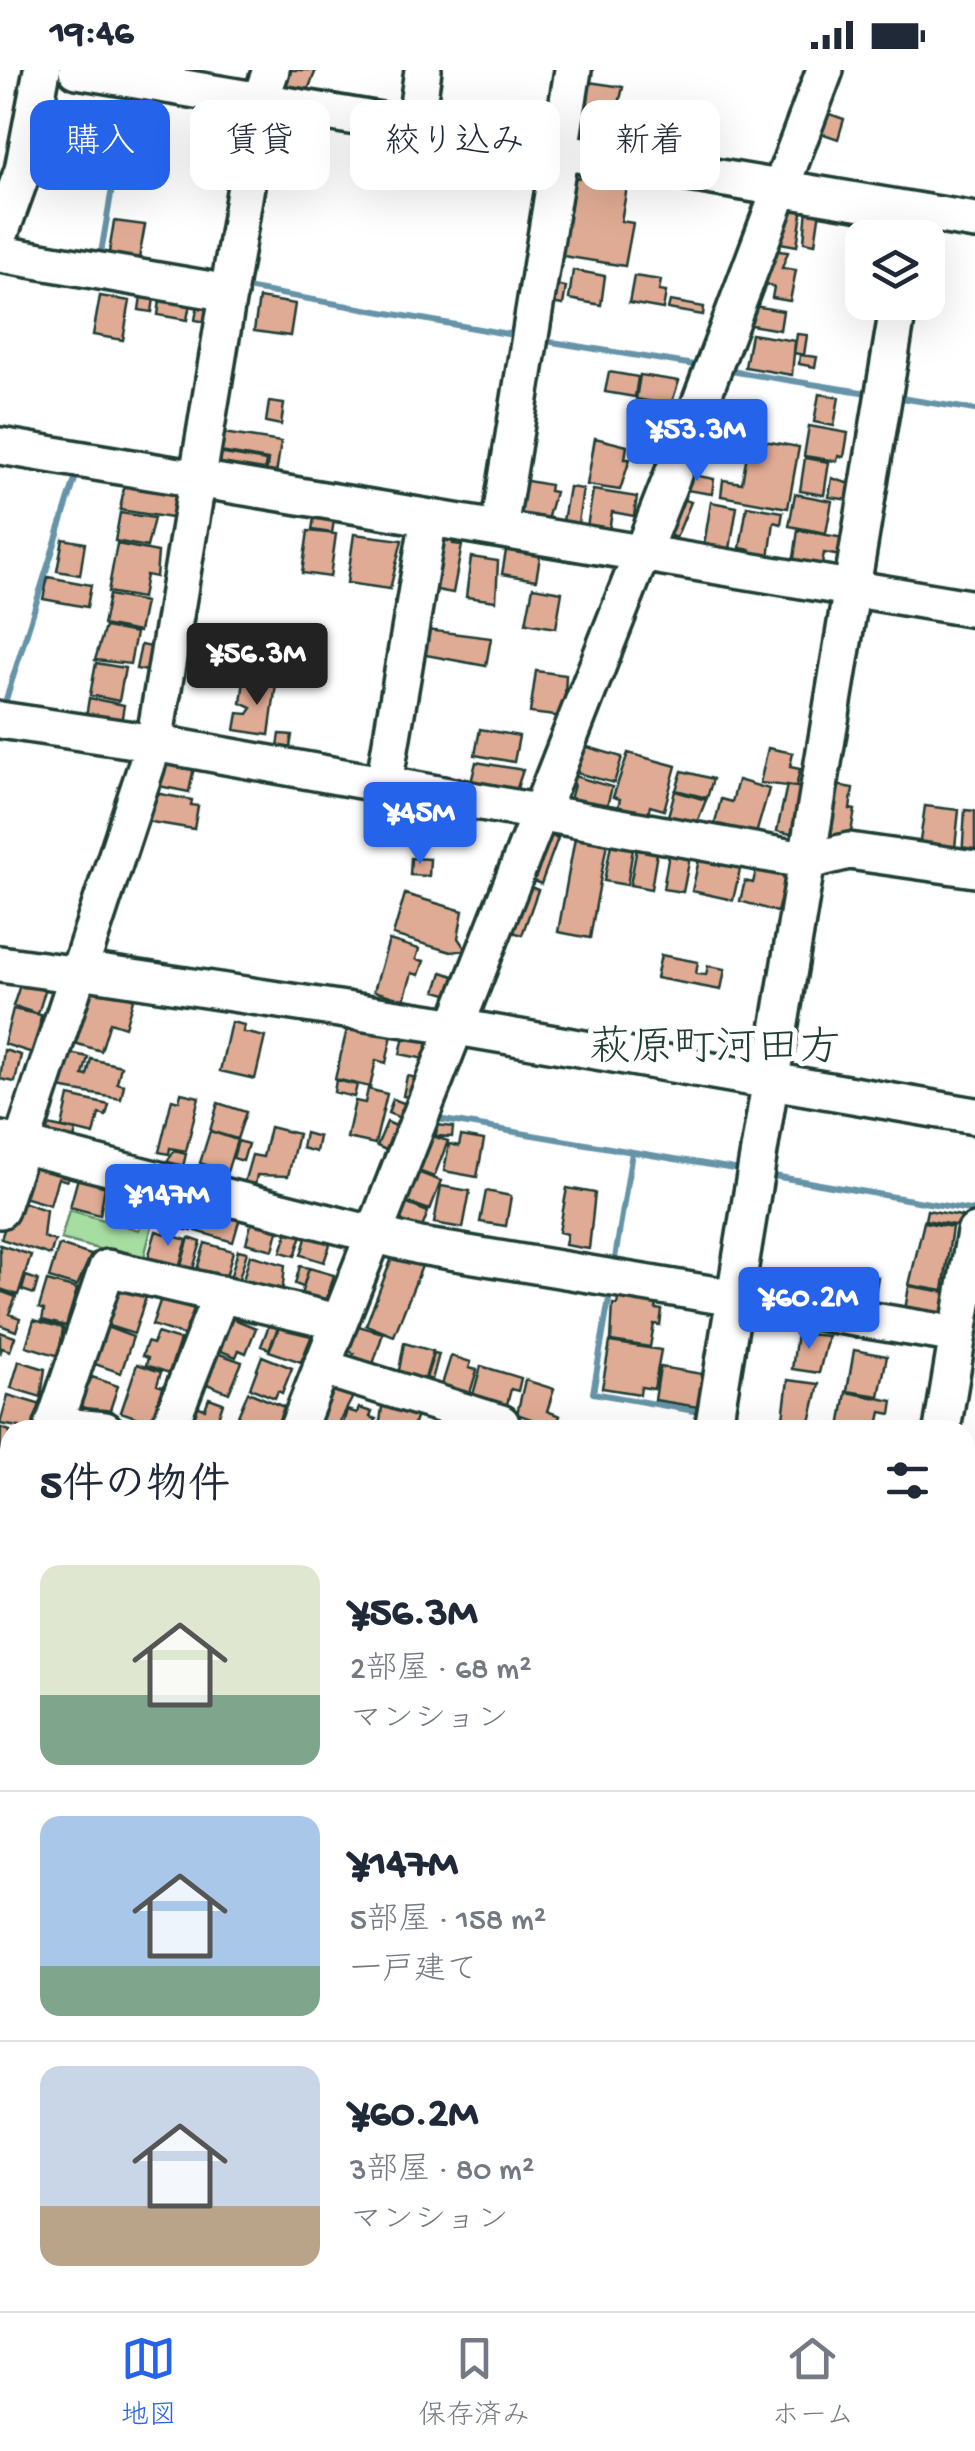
<!DOCTYPE html>
<html lang="ja">
<head>
<meta charset="utf-8">
<style>
	:root { --surface:#fff; --page:#f6f6f7; --text:#1f2937; --muted:#747a83; --line:#e0e1e3; --accent:#2563eb }
	body { margin:0; font-family:"Gochi Hand","Klee One",sans-serif; background:var(--page); color:var(--text); height:100vh; display:flex; flex-direction:column; font-size:38px; white-space:nowrap }
	* { box-sizing:border-box; margin:0 }
	p { font-size:32px; color:var(--muted) }
	.icon { flex:none; width:55px; height:55px; fill:none; stroke:currentColor; stroke-width:2; stroke-linecap:round; stroke-linejoin:round }
	.map { position:relative; flex:1; overflow:hidden }
	.drawer { position:absolute; left:0px; top:1350px; width:975px; height:892px; display:flex; flex-direction:column; background:var(--surface); border-radius:30px 30px 0 0; box-shadow:0 10px 40px #0002 }
	.drawer>* { flex:none }
	.banner { position:absolute; left:30px; top:30px; width:915px; height:90px; display:flex; gap:20px }
	.fabs { position:absolute; left:845px; top:150px; display:grid; gap:20px }
	.fabs a { display:grid; place-items:center; width:100px; height:100px; border-radius:20px; background:var(--surface); box-shadow:0 10px 40px #0002; font-size:50px }
	.price { position:absolute; translate:-50% -85px; padding:0 22px; border-radius:10px; background:var(--accent); color:#fff; font-size:32px; line-height:65px; filter:drop-shadow(0 2px 5px #0008) }
	.price::after { content:''; position:absolute; left:50%; top:60px; width:30px; height:22px; margin-left:-15px; background:inherit; clip-path:polygon(0 0,100% 0,50% 100%) }
	.price.on { background:#222; color:#fff }
	ul { padding:0; list-style:none }
	li { display:flex; align-items:center; gap:30px; height:250px; padding:0 40px }
	li+li { border-top:2px solid var(--line) }
	li span { display:grid; place-items:center; flex:none; width:280px; height:200px; border-radius:20px; color:#555 }
	li>.icon { margin-inline-start:auto }
	span .icon { width:120px; height:120px; fill:#fffc; stroke-width:1 }
	li b { font-size:42px }
	h2 { display:flex; justify-content:space-between; align-items:center; height:120px; padding:0 40px; font-size:42px }
	.tag { padding:0 35px; border-radius:20px; background:var(--surface); box-shadow:0 10px 40px #0002; font-size:35px; line-height:90px }
	.tag.on { background:var(--accent); color:#fff }
	.status { display:flex; justify-content:space-between; align-items:center; height:70px; padding:0 50px; background:var(--surface); direction:ltr }
	.status svg { height:28px; fill:currentColor }
	.tab-bar { display:flex; justify-content:space-around; align-items:center; height:140px; border-top:2px solid var(--line); background:var(--surface); font-size:28px; color:var(--muted) }
	.tab-bar a { display:grid; justify-items:center; gap:5px }
	.tab-bar .on { color:var(--accent) }
	.map>svg:first-child { display:block }
	.built { fill:#f6e6df }
	.green { fill:#a6dea2; stroke:#628e6b; stroke-width:2.5 }
	.lines { fill:none; stroke-linecap:round; stroke-linejoin:round }
	.stream { stroke:#6593a7; stroke-width:6 }
	.building { fill:#e0ab94; stroke:#1f3d34; stroke-width:2.5 }
	.minor-casing { stroke:#1f3d34; stroke-width:42 }
	.minor { stroke:#fff; stroke-width:35 }
	.labels { text-anchor:middle; dominant-baseline:central; stroke-width:10; stroke-linejoin:round; paint-order:stroke }
	.quarter-label { font-size:42px; fill:#1f3d34; stroke:#fff }
</style>
</head>
<body>
<div class="status"><b>19:46</b><svg viewBox="0 0 49 12"><path d="M0 12V9h3v3zM5 12V6h3v6zM10 12V3h3v9zM15 12V0h3v12zM26 1h20v11H26zM47 4h2v5h-2z"/></svg></div>
<div class="map">
<svg width="975" height="2241" viewBox="0 0 975 2241">
	<rect width="100%" height="100%" fill="#fff"/>
	<filter id="ink" filterUnits="userSpaceOnUse"><feTurbulence type="fractalNoise" baseFrequency=".01" numOctaves="2"/><feDisplacementMap in="SourceGraphic" scale="20" xChannelSelector="R" yChannelSelector="G"/><feConvolveMatrix kernelMatrix="1 2 1 2 8 2 1 2 1" color-interpolation-filters="sRGB"/></filter>
	<g filter="url(#ink)">
		<path class="built" d="M965,1538l10,2v701h-249l1,-9h238z"/>
		<path class="green" d="M69,1140l70,20 4,-11 10,3 -10,39 -82,-22z"/>
		<g class="lines">
			<path class="stream" d="M100,189l28,-165
				M240,217l279,49
				M540,270l160,26
				M724,300l150,24
				M895,327l80,13
				M3,639l73,-233
				M432,1048l314,53
				M768,1105l207,36
				M614,1195l18,-113
				M611,1217l-18,106 113,20
				M728,1345l88,15
				M965,1385l10,2
				M240,2232l38,9
				M232,2236l1,-4"/>
		</g>
		<path class="building" d="M282,0h34l-10,25 -29,-11z
			M582,11l41,6 -13,55 -37,-6z
			M821,41l23,8 -6,20 -23,-8z
			M581,101l22,4 -1,6 9,2 2,-10 16,3 -8,45 12,2 -8,43 -68,-11 13,-79 9,2z
			M790,135l13,1 -6,40 -22,-4z
			M807,138l13,2 -5,34 -11,-2z
			M114,151l31,4 -7,39 -30,-5z
			M769,180l19,2 -6,16 14,2 -6,31 -18,-3 2,-11 -16,-6z
			M573,200l32,6 -4,29 -32,-6z
			M634,206l27,4 -2,11 7,1 -3,17 -34,-6z
			M548,214l18,3 -3,18 -18,-3z
			M161,223l30,5 -4,22 -29,-5z
			M100,226l30,5 -7,39 -30,-5z
			M141,226l13,2 -2,14 -13,-2z
			M259,228l36,6 -5,32 -36,-5z
			M670,231l34,6 -1,8 -35,-6z
			M198,233l18,3 -3,17 -18,-3z
			M748,235l35,6 -3,19 -35,-6z
			M751,264l44,7 -3,34 -47,-8z
			M797,264l10,1 -3,20 -10,-2z
			M800,285l17,2 -2,10 -16,-3z
			M609,302l29,5 -3,20 -30,-5z
			M640,305l39,6 -8,24 -35,-6z
			M819,324l20,3 -5,29 -20,-4z
			M269,332l15,2 -3,21 -15,-3z
			M809,356l39,7 -4,24 -6,-1 -1,5 -33,-5z
			M701,360l98,17 -11,61 -67,-12 2,-16 19,3 5,-29 -49,-8z
			M223,363l58,9 -6,39 -10,-1 3,-20 -48,-8z
			M595,368l32,8 -2,13h5l-10,31 -33,-5z
			M212,382l54,9 -3,20 -54,-8z
			M805,388l24,4 -5,33 -24,-4z
			M683,403l31,6 -2,15 -32,-5z
			M832,408l21,7 -3,15 -21,-3z
			M522,410l28,5 -1,6 6,1 -10,35 -30,-5z
			M125,412l58,10 -5,27 -58,-9z
			M569,417l14,2 -5,34 -15,-2z
			M593,420l44,7 -3,19 -22,-4 -4,25 -22,-4z
			M795,424l37,7 -6,32 -37,-7z
			M674,426l17,6 -15,36 -17,-7z
			M711,432l26,5 -7,42 -26,-4z
			M747,436l36,6 -2,12 -7,-2 -5,36 -19,2 1,-10 -11,-2z
			M315,441l20,3 -3,19 -20,-3z
			M120,443l34,5 -7,29 -32,-6z
			M798,460l46,8 -3,18 -17,-3 -3,17 -28,-5z
			M308,461l28,3 -6,43 -28,-4z
			M434,462l20,4 -1,8 9,1 -9,48 -27,-5z
			M354,464l48,6 -12,49 -43,-6z
			M63,469l22,4 -5,32 -23,-4z
			M117,474l41,8 -2,25 -10,-2 -4,23 -34,-6z
			M507,475l34,6 -5,29 -34,-6z
			M471,487l27,4 -2,40 -30,-4z
			M48,507l43,8 -4,22 -44,-8z
			M533,517l29,5 -6,36 -30,-5z
			M109,525l36,7 -6,30 -36,-7z
			M105,557l31,6 -6,31 -35,-4z
			M419,559l72,9 -5,28 -71,-13z
			M141,575l16,3 -4,24 -17,-3z
			M96,593l29,5 -6,33 -29,-6z
			M536,601l30,4 -2,42 -34,-4z
			M244,610l32,4 -7,51 -34,-5 3,-17 10,1 4,-6 -11,-5z
			M89,628l35,7 -4,24 -35,-6z
			M480,659l39,7 -5,26 -39,-7z
			M280,664l12,1 -3,19 -12,-2z
			M584,676l38,11 -8,26 -37,-10z
			M768,678l25,5 -3,14 10,2 -4,18 -36,-4z
			M628,683l48,13 -12,44 -14,-4 -6,21 -29,-8 5,-20 -7,-2z
			M159,690l35,7 -5,25 -35,-7z
			M476,692l47,8 -8,24 -45,-7z
			M682,701l31,8 -6,19 -31,-8z
			M567,704l45,13 -8,30 -36,-10 6,-22 -9,-2z
			M738,710l31,9 -13,45 -41,-11 6,-24 11,3z
			M787,715l19,4 -10,46 -19,-4z
			M835,715l18,3 -3,21 5,1 -6,33 -19,-3 2,-12 -9,-2z
			M675,721l31,9 -14,35 -27,-8z
			M150,722l42,8 -1,5 7,1 -4,23 -49,-8z
			M925,736l34,4 -5,47 -35,-9z
			M965,740l10,1v49l-13,-2z
			M576,762l32,5 -18,101 -32,-6z
			M543,763l15,5 -17,46 -14,-6z
			M612,769l22,4 -7,42 -23,-4z
			M638,773l20,4 -7,42 -21,-4z
			M669,783l21,4 -7,35 -20,-3z
			M700,785l41,10 -8,35 -41,-9z
			M411,788l19,1 -1,17 -19,-1z
			M757,796l30,8 -10,38 -37,-11 5,-20 8,2z
			M523,814l15,6 -16,45 -15,-5z
			M405,824l58,17 -5,27 8,12 -15,2 -58,-17z
			M389,870l30,9 -3,10 8,2 -5,14 -7,-2 -8,27 -30,-9z
			M661,885l37,7 -2,12 10,1 2,-9 17,3 -4,21 -65,-12z
			M442,902l18,6 -6,18 -18,-5z
			M23,906l24,8 -9,30 -25,-8z
			M85,911l49,15 -9,31 -15,-5 -9,29 -34,-10z
			M13,939l28,6 -5,39 -32,-10z
			M231,952l13,3 -1,7 22,5 -10,42 -35,-8z
			M348,955l44,10 -6,28 -10,-3 -6,27 -35,-8z
			M405,962l30,7 -5,21 -30,-6z
			M4,980l17,5 -6,27 -15,-3z
			M65,982l23,5 -5,18 4,1 4,-17 30,7 -4,17 7,2 -3,14 -68,-12z
			M407,1006l11,2 -5,20 -10,-2z
			M336,1010l21,5 -3,12 -20,-5z
			M368,1019l19,5 -12,50 -28,-6 8,-37 10,2z
			M181,1023l18,4 -13,54 -16,-3 -1,6 -10,-2 13,-53 7,2z
			M69,1026l40,9 -3,11 -7,-2 -5,21 -32,-8z
			M393,1029l16,6 -6,14 -15,-6z
			M218,1033l28,9 -9,27 -27,-8z
			M387,1052l16,7 -10,24 -16,-7z
			M39,1053l37,8 -4,16 -36,-8z
			M437,1055l16,2 -1,10 -16,-1z
			M270,1057l28,7 -10,42 -31,-1 -2,10 -11,-2 8,-28 11,2z
			M210,1061l27,9 -10,32 -27,-9z
			M305,1063l14,4 -3,15 -14,-4z
			M429,1065l19,6 -14,36 -21,-8z
			M461,1066l23,4 -7,37 -33,-6 5,-27 10,2z
			M238,1071l10,3 -5,17 -10,-3z
			M174,1081l12,3 -5,21 -11,-3 1,-8 -5,-1z
			M35,1086l36,11 -4,14 -9,-3 -8,27 -34,-10z
			M81,1097l26,8 -7,40 -30,-8z
			M412,1100l29,11 -11,29 -29,-10z
			M125,1109l23,7 -12,39 -22,-7z
			M441,1116l29,5 -7,37 -29,-5z
			M567,1118l28,5 -6,56 -24,-4 2,-11 -8,-2z
			M159,1120l29,8 -8,28 -29,-9z
			M486,1121l25,5 -5,30 -26,-4z
			M400,1131l28,11 -9,24 -21,-8 4,-8 -8,-4z
			M22,1132l24,8 -3,27 12,4 -5,14 -49,-16 8,-25 9,3z
			M204,1133l37,11 -8,28 -37,-11z
			M927,1140l34,6 -2,10 -34,-6z
			M189,1141l8,3 -5,17 -9,-2z
			M253,1147l27,6 -7,27 -27,-7z
			M924,1152l28,5 -9,64 -34,-6z
			M290,1154l14,5 -9,27 -14,-4z
			M310,1155l24,8 -10,29 -23,-7z
			M156,1161l31,9 -8,27 -31,-9z
			M189,1168l12,4 -10,34 -12,-4z
			M205,1173l28,8 -8,30 -30,-5z
			M0,1175l31,10 -13,40 -18,-6z
			M59,1175l32,10 -14,31 -28,-8z
			M238,1180l9,2 -11,36 -8,-2z
			M395,1180l29,11 -30,75 -28,-11z
			M250,1185l35,10 -3,30 -40,-11z
			M300,1196l9,2 -6,19 -8,-3z
			M309,1198l25,7 -9,30 -25,-7z
			M849,1202l29,5 -6,33 -29,-5z
			M26,1206l12,4 -4,14 -12,-4z
			M47,1211l30,8 -11,37 -24,-6 2,-10 -5,-2z
			M115,1216l31,11 -12,37 -32,-10z
			M909,1216l36,6 -3,33 -38,-9z
			M620,1219l38,6 -2,14 6,1 -2,15 -6,-1 -4,23 -39,-6 2,-37 4,1z
			M0,1221l16,6 -7,17 11,4 -4,13 -16,-6z
			M161,1228l37,12 -9,27 -37,-12z
			M229,1247l27,11 -10,25 -7,-3 -3,7 -20,-8z
			M34,1250l29,8 -4,28 -33,-10z
			M271,1250l9,3 -11,26 -8,-3z
			M281,1253l31,12 -11,27 -32,-11z
			M348,1253l35,10 -13,41 -20,-7 4,-14 -14,-4z
			M101,1255l32,12 -12,36 -35,-12z
			M0,1262l15,5 -5,14 -8,-3 -2,6z
			M157,1263l23,7 -11,33 -23,-8 2,-7 -6,-2 5,-14 6,2z
			M797,1263l31,3 -9,37 -27,-4z
			M610,1272l51,8 -7,39 -13,-2 -1,7 -38,-6z
			M404,1273l29,8 -11,38 -24,-13z
			M854,1280l33,6 -8,40 -32,-5z
			M214,1282l28,10 -13,31 -27,-11z
			M434,1283l5,1 -7,26 -6,-2z
			M262,1286l30,12 -10,25 -4,-2 -3,7 -25,-10z
			M451,1286l20,6 -2,6 8,2 -8,26 -28,-8z
			M19,1291l26,8 -4,28 -30,-9z
			M137,1294l24,8 -4,13 9,3 -11,36 -34,-12z
			M481,1296l40,12 -3,13 -7,-2 -6,23 -34,-10z
			M660,1297l48,8 -10,32 -43,-7z
			M92,1307l26,9 -10,30 -26,-9 -2,-6z
			M327,1308l30,11 -19,36 -15,5 -13,-4z
			M525,1310l29,9 -7,22 13,5 -4,12 -39,-14z
			M788,1310l31,4 -9,38 -27,-4z
			M248,1322l36,15 -9,23h-17l-22,-9z
			M846,1322l47,9 -2,13 -10,-2 -4,18 -37,-2z
			M8,1325l37,11 -7,24 -38,-6z
			M209,1328l14,5 -9,27h-26l8,-24 9,3z
			M389,1329l30,10 -7,21h-33l3,-23z
			M359,1338l13,4 -2,5 6,2 -3,11h-32l6,-20 10,3z
			M526,1349l33,11h-37z
			M1,1358l9,3v35l-10,-3z
			M0,1573l10,3v32l-10,17z
			M0,1638l10,4v21l-10,-4z
			M4,1841l6,3v22l-10,25z
			M0,2063l10,4 -5,18 -5,-2z
			M965,2166l10,1v25l-10,-2z
			M965,2191l10,2v25l-10,-2z
			M0,2202l10,2v23l-7,14z
			M443,2232l38,2 17,7h-58z
			M731,2232h67l5,1 -2,8h-66l-5,-1z
			M858,2232h40l-2,9h-39z"/>
		<g class="lines">
			<g class="minor-casing">
				<path id="minor" d="M77,0l898,151
					M415,55l8,-55
					M0,164l23,-64 19,-100
					M0,184l229,39
					M0,376l975,163
					M499,459l74,-459
					M0,650l154,23 655,118 40,-10 126,18
					M384,714l45,-266
					M0,894l79,11 7,-4 359,54 530,91
					M1,1070l419,106 538,89
					M0,1140l154,-467 106,-642 11,-31
					M321,1297l180,56
					M53,1355l52,5
					M52,1360l55,-162 231,54
					M168,1360l53,-136
					M297,1360l387,-984 141,-376
					M713,1360l186,-1128
					M942,1360l33,-198
					M0,1415l10,1
					M965,1512l10,1
					M0,1547l10,-9
					M0,1726l5,-12
					M0,1831l10,4
					M0,2128l10,-22
					M0,2185l10,3
					M175,2232l35,9
					M31,2235l15,6
					M308,2241l2,-9
					M429,2241l4,-9
					M715,2241l1,-9"/>
			</g>
			<use href="#minor" class="minor"/>
		</g>
	</g>
	<g class="labels">
		<g class="quarter-label">
			<text x="715" y="981">萩原町河田方</text>
		</g>
	</g>
</svg>
<div class="fabs">
<a><svg class="icon" aria-label="layers" viewBox="0 0 24 24"><path d="M12 4l9 5-9 5-9-5zM3 14l9 5 9-5"/></svg></a>
</div>
<b class="price" style="left:697px;top:414px">¥53.3M</b>
<b class="price on" style="left:257px;top:638px">¥56.3M</b>
<b class="price" style="left:420px;top:797px">¥45M</b>
<b class="price" style="left:168px;top:1179px">¥147M</b>
<b class="price" style="left:809px;top:1282px">¥60.2M</b>
<div class="banner">
<a class="tag on">購入</a>
<a class="tag">賃貸</a>
<a class="tag">絞り込み</a>
<a class="tag">新着</a>
</div>
<section class="drawer">
<h2>5件の物件<svg class="icon" aria-label="filters" viewBox="0 0 24 24"><path d="M4 7h16M4 17h16"/><circle cx="9" cy="7" r="2"/><circle cx="15" cy="17" r="2"/></svg></h2>
<ul>
<li><span style="background:linear-gradient(#dfe7d0 65%,#7fa58c 0)"><svg class="icon" aria-label="home" viewBox="0 0 24 24"><path d="M3 11l9-7 9 7M6 9v11h12V9"/></svg></span><div><b>¥56.3M</b><p>2部屋 · 68 m²</p><p>マンション</p></div></li>
<li><span style="background:linear-gradient(#a9c7e8 75%,#7fa58c 0)"><svg class="icon" aria-label="home" viewBox="0 0 24 24"><path d="M3 11l9-7 9 7M6 9v11h12V9"/></svg></span><div><b>¥147M</b><p>5部屋 · 158 m²</p><p>一戸建て</p></div></li>
<li><span style="background:linear-gradient(#c9d6e8 70%,#b9a48a 0)"><svg class="icon" aria-label="home" viewBox="0 0 24 24"><path d="M3 11l9-7 9 7M6 9v11h12V9"/></svg></span><div><b>¥60.2M</b><p>3部屋 · 80 m²</p><p>マンション</p></div></li>
</ul>
</section>
</div>
<nav class="tab-bar">
<a class="on"><svg class="icon" aria-label="map" viewBox="0 0 24 24"><path d="M3 6l6-2 6 2 6-2v14l-6 2-6-2-6 2zM9 4v14M15 6v14"/></svg>地図</a>
<a><svg class="icon" aria-label="saved" viewBox="0 0 24 24"><path d="M7 4h10v16l-5-4-5 4z"/></svg>保存済み</a>
<a><svg class="icon" aria-label="home" viewBox="0 0 24 24"><path d="M3 11l9-7 9 7M6 9v11h12V9"/></svg>ホーム</a>
</nav>
</body>
</html>
